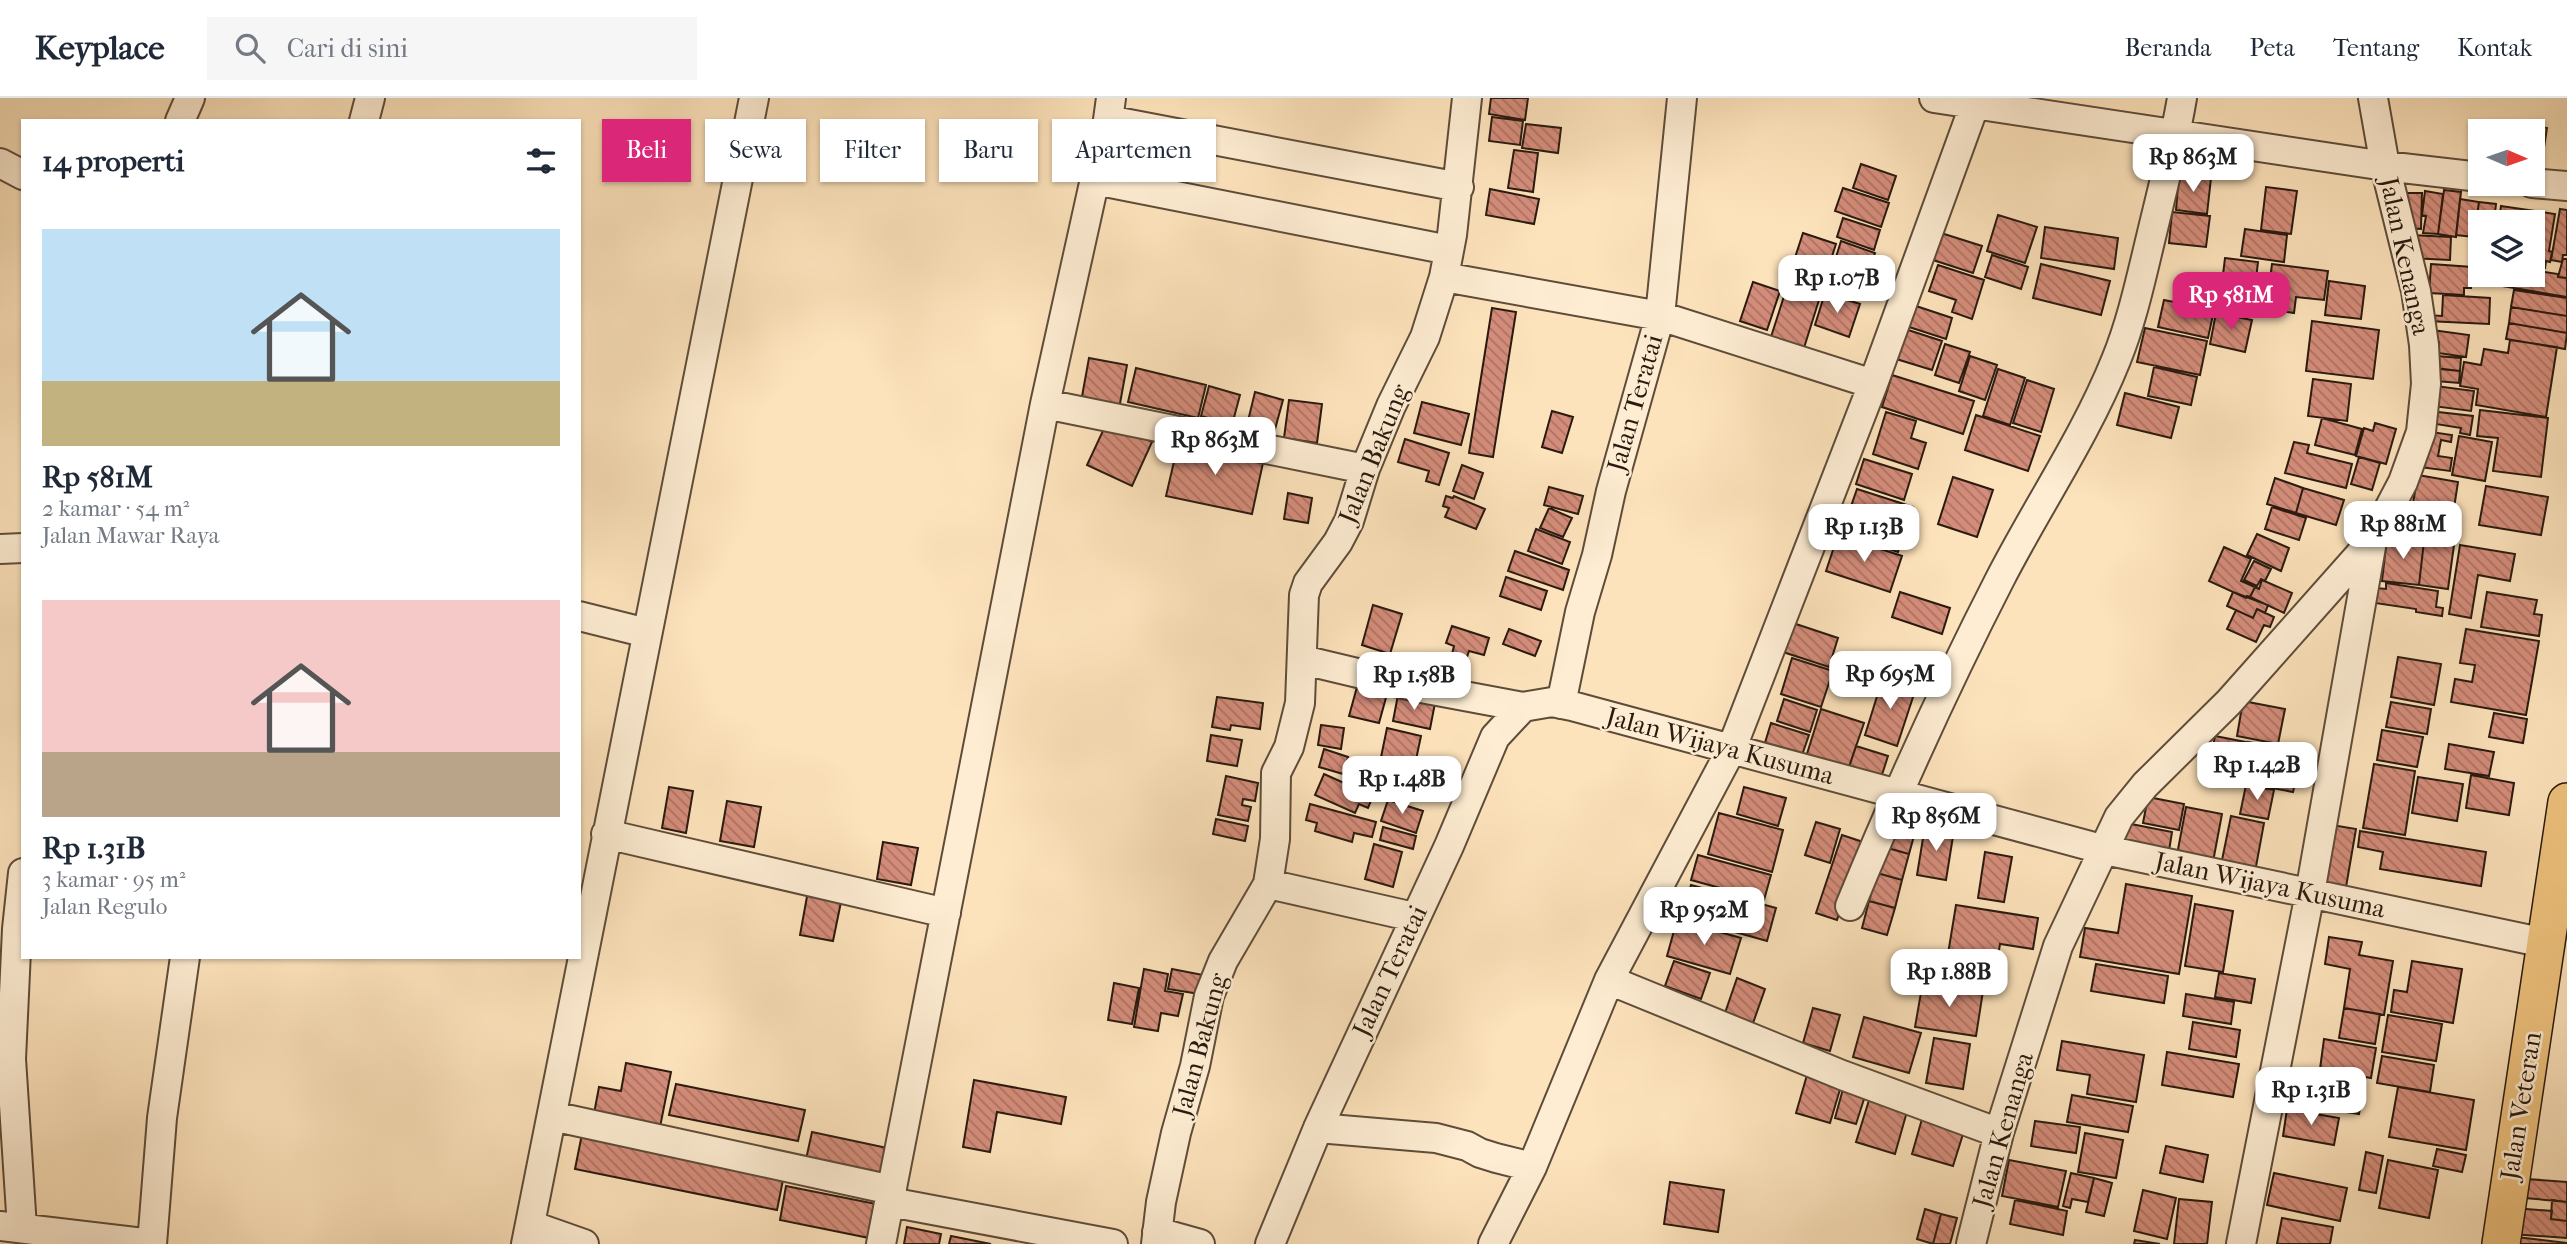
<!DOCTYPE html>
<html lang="id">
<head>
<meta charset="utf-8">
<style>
	:root { --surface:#fff; --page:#f6f6f7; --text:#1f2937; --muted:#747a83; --line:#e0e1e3; --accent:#db2777 }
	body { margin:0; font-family:"IM FELL French Canon",serif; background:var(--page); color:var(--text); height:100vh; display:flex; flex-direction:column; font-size:26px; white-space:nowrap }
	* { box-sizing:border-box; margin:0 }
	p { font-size:23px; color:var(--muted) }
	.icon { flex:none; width:38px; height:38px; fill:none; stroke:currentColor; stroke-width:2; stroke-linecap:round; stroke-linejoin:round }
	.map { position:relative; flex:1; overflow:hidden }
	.sheet { position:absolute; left:21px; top:21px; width:560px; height:840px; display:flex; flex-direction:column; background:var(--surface); border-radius:0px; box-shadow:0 2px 5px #0004 }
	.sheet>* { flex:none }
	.banner { position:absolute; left:602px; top:21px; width:665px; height:63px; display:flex; gap:14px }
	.needle { width:46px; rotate:92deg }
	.tools { position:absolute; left:2468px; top:21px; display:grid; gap:14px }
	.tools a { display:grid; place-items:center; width:77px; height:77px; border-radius:0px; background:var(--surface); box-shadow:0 2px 5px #0004; font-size:35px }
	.price { position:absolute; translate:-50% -60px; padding:0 16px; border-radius:14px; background:#fff; color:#222; font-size:23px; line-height:46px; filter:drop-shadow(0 2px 4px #0008) }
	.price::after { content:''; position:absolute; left:50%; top:42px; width:21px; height:16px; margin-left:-10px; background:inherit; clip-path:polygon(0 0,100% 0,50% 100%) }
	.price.on { background:var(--accent); color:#fff }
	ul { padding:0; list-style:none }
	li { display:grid; align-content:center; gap:14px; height:371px; padding:0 21px }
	li span { display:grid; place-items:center; height:217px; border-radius:0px; color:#555 }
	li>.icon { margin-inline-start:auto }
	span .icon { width:126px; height:126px; fill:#fffc; stroke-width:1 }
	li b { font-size:30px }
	h2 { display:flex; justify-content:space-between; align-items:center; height:84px; padding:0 21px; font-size:30px }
	.tag { padding:0 24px; border-radius:0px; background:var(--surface); box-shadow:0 2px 5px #0004; font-size:24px; line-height:63px }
	.tag.on { background:var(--accent); color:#fff }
	header { display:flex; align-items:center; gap:42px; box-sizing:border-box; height:98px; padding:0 35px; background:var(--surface); border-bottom:2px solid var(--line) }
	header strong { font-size:33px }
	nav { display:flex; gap:38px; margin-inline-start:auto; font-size:24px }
	.search { width:490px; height:63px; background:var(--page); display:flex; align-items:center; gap:18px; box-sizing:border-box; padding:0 24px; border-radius:0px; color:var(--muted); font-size:26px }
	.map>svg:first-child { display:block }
	.building { fill:url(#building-back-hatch); stroke:#291a0f; stroke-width:2 }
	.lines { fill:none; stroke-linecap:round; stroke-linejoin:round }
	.minor-casing { stroke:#5e4c3a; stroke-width:32 }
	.major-casing { stroke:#291a0f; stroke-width:40 }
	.minor { stroke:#feedd3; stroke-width:28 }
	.major { stroke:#eec27e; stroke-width:37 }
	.labels { text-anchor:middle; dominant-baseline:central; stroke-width:5; stroke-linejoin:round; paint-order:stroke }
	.street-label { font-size:26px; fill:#291a0f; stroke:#feedd3 }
</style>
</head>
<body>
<header>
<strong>Keyplace</strong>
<div class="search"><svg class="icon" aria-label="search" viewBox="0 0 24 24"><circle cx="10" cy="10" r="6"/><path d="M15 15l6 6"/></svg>Cari di sini</div>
<nav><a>Beranda</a><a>Peta</a><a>Tentang</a><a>Kontak</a></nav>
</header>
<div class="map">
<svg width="2567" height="1146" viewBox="0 0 2567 1146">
	<defs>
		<pattern id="building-back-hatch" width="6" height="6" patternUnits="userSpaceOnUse" patternTransform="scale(1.75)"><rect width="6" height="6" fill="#d58d7b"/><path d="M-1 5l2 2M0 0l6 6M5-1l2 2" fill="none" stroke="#ad7263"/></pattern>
	</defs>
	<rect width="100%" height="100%" fill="#fde3bc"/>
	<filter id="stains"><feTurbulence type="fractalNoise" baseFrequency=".00286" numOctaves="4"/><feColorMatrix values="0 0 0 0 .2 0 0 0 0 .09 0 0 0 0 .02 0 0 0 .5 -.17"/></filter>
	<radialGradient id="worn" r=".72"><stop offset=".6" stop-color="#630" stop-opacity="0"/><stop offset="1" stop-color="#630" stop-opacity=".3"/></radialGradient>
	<path class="building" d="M1491,0h37l-3,22 -36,-6z
		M1492,19l31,4 -3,24 -31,-4z
		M1526,26l35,4 -3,25 -36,-5z
		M2516,26l31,4 -7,45 -8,-1v-41h-17z
		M2478,31l16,2h-14v34h-4z
		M1514,52l24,3 -5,39 -25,-4z
		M1861,66l35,12 -8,24 -35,-12z
		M2179,76l32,4 -4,36 -31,-4z
		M2266,89l31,4 -6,43 -30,-4z
		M1843,90l46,15 -8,24 -46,-16z
		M1490,91l49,10 -5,25 -48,-9z
		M2444,92l17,2 -5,45 -18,-3z
		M2425,93l18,3 -5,40 -15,-1 3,-17 -4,-1z
		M2403,95h19l-1,36 -16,-1z
		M2460,101l19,3 -5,35 -18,-2z
		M2479,104l17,2 -2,18h-14v18h-7z
		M2501,108l54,8 -6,37 3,1 -2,10 -4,-1 -1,7 -13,-2v-44h-33z
		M2560,111l7,1v45h-4l-1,7 -11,-2z
		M2172,114l38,4 -4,31 -37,-4z
		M1998,117l39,12 -12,36 -38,-12z
		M1843,120l37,12 -6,20 -37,-13z
		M2045,129l73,11 -4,31 -73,-11z
		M2245,131l42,6 -3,27 -43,-6z
		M1803,135l33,11 -14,43 -33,-11z
		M1941,135l41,13 -9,27 -40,-13z
		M2410,137l41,2 -1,23 -41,-2z
		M1841,143l34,12 -8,26 -34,-12z
		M1992,157l36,12 -7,22 -36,-12z
		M2225,160l33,4 -5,42 -33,-4z
		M2563,161h4v19l-9,-1z
		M2041,166l69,17 -9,34 -68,-17z
		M2272,166l56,7 -4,29 -28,-3 -2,16 -28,-4z
		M2431,166l41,3 -1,21h-7v7l-35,-2z
		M1938,167l46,15 -12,39 -20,-7 4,-12 -27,-9z
		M2532,172l26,4v3l9,1v19l-77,-13 2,-9h40z
		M2329,183l36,5 -4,33 -36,-4z
		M1753,184l27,9 -13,39 -27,-9z
		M1786,192l33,10 -16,51 -33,-11z
		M2514,192l53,8v18l-56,-9z
		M1825,195l35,11 -11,33 -34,-12z
		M2443,197l47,3 -1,26 -62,-3v-6l15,1z
		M2164,202l50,10 -6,28 -50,-11z
		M1910,206l42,14 -6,21 -43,-14z
		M2511,209l56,9v17l-58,-10z
		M1492,210l24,4 -23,145 -24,-4z
		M2216,215l36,7 -7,32 -35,-8z
		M2312,223l67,9 -6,49 -67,-8z
		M2509,225l58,10 -2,16 -59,-10z
		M1902,230l40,13 -10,29 -39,-12z
		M2145,230l62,13 -7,34 -63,-13z
		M2432,232l37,5 -3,22 -28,-4 1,-11 -8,-1z
		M2510,242l47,7 -11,70 -70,-12 2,-16 -18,-3 4,-24 17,3 3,-16 24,4z
		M1945,246l25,8 -11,31 -24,-8z
		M1970,258l27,9 -12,35 -26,-9z
		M2437,258l24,2 -1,13 -25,-3z
		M1089,260l38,7 -8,44 -38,-7z
		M2154,269l43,10 -6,28 -43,-9z
		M1136,270l70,17 -8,33 -70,-16z
		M2430,270l30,3 -1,12 -23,-2z
		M1998,271l27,9 -15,47 -27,-9z
		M1892,277l82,26 -11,33 -81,-27z
		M2313,281l38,5 -4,37 -39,-5z
		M2027,282l27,9 -13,43 -28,-9z
		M2428,287l46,6 -3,20 -46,-6z
		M1209,288l31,9 -8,30 -31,-9z
		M1255,294l28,8 -9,33 -27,-8z
		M2125,295l54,14 -8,31 -54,-13z
		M1289,302l33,4 -5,39 -33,-5z
		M1422,304l47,12 -8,31 -47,-12z
		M2480,312l68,8 -7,59 -48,-6 5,-33 -21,-2z
		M1552,313l21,6 -11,36 -20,-6z
		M1886,314l30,9 -5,17 15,5 -8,26 -45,-15z
		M2438,314l35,4 -3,19 -10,-2 1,-5 -25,-4z
		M1976,317l64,21 -12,35 -63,-21z
		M2322,320l40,11 -7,26 -40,-10z
		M1108,322l44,22 -20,44 -45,-21z
		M2375,325l21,6 -10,35 -30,-8 8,-28 9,3z
		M2424,333l28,4 -1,7 -10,-2 -3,16 14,2 -2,13 -31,-4z
		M2459,338l33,6 -7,39 -33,-6z
		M1405,341l44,14 -10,32 -13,-4 3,-10 -31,-9z
		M1179,342l85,18 -12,56 -86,-18z
		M2294,344l15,3 -2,8 45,11 -6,24 -61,-15z
		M2359,359l21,6 -8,27 -21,-6z
		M1864,361l48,15 -8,26 -48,-16z
		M1462,367l21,8 -9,26 -21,-8z
		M2418,377l40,7 -6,39 -41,-7z
		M1953,379l40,13 -16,47 -39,-13z
		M2275,380l28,10 -7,25 -29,-9z
		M2486,388l62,11 -7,38 -62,-10z
		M1549,389l34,9 -5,18 -34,-9z
		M2303,390l41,12 -8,25 -40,-12z
		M1857,391l56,18 -15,45 -33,-11 7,-21 -23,-8z
		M1288,395l24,5 -4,25 -24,-4z
		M1446,398l7,2 1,-2 31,13 -9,20 -31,-12 4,-9 -6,-2z
		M2272,409l34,11 -7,22 -34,-11z
		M1549,410l23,10 -9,19 -23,-9z
		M2425,422l30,5 -3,19 -31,-5z
		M1536,431l34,13 -8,22 -34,-13z
		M2257,436l32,14 -8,23 -34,-16z
		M1838,437l64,21 -12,36 -64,-21z
		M2387,439l37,4 -5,44 -37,-4z
		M2424,443l30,4 -6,44 -29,-4z
		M2460,447l55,9 -5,27 -32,-6 -7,43 -22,-4z
		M2224,449l27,12 -10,22 14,6 -5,10 -3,-1 -1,2 -37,-17z
		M1515,453l54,19 -6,20 -55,-19z
		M2254,463l17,8 -6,12 -4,-2 -4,7 -13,-6z
		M1506,479l41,14 -6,19 -41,-14z
		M2262,482l30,13 -8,20 -34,-16 5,-10 4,2z
		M2386,485l52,8 -2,16 7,1 -1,8 -26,-4v-3l-41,-6 2,-15 9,1z
		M1900,494l50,16 -8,26 -50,-17z
		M2233,494l35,13 -3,8 -8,-4 -4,9 -26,-12z
		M2487,494l50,8 -3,14 8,1 -3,21 -58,-9z
		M1373,507l29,9 -12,40 -28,-9z
		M2257,511l17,8 -4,10 -6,-2 -8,17 -29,-13 9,-19 17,8z
		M1793,525l45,15 -9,29 -46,-15z
		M1452,528l37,12 -5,17 -15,-4 -4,12 -14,-5 3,-12 -8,-3z
		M1509,531l32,12 -6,15 -32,-12z
		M2466,531l73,12 -13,74 -75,-13 4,-23 17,3 3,-17 -15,-2z
		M2398,559l43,7 -7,41 -43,-8z
		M1792,560l41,13 -12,36 -40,-13z
		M1883,579l33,11 -19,58 -32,-11z
		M1357,589l30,7 -8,29 -30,-7z
		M1398,597l37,8 -5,26 -37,-8z
		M1217,599l46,6 -3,26 -29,-4 -1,5 -18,-3z
		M1784,601l33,11 -7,22 -33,-11z
		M2243,603l42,8 -7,35 -41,-8z
		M2391,604l40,7 -4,25 -41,-7z
		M1821,611l43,14 -16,47 -42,-13z
		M2494,615l33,6 -4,24 -34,-6z
		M1771,625l38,12 -8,23 -37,-12z
		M1321,627l23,3 -3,21 -23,-4z
		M1387,630l34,8 -7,33 -34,-7z
		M2382,632l41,7 -6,30 -40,-7z
		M1211,637l31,5 -5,26 -30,-5z
		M2215,638l31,6 -8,39 -30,-6z
		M2248,644l45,8 -4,23 -46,-9z
		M2449,646l45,8 -5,24 -44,-7z
		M1856,648l32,10 -8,25 -32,-11z
		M1324,651l24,8 -5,17 -24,-7z
		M2243,666l54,11 -4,17 -53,-10z
		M2374,666l41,7 -10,64 -42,-7z
		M1324,676l49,22 -5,12 -9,-4 -4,9 -40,-18z
		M2471,677l43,8 -5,32 -43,-7z
		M1226,678l32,7 -3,18 -12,-2 -1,6 9,2 -3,14 -30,-6z
		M2418,679l45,7 -6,37 -45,-8z
		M2246,687l28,5 -6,29 -28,-5z
		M669,689l24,4 -7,42 -24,-5z
		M1744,689l42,11 -8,28 -41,-12z
		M2148,699l36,7 -5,26 -36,-7z
		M1388,702l35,11 -7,22 -35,-12z
		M727,703l34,6 -7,40 -34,-6z
		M1310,706l66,18 -4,15 -18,-4 -2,9 -37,-11 2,-8 -11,-3z
		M2186,709l36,7 -10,53 -36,-7z
		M1719,715l64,17 -11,42 -64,-18z
		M2231,718l33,7 -9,49 -34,-7z
		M1892,720l25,7 -8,29 -25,-7z
		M1216,721l32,7 -3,15 -32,-7z
		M1816,724l24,7 -10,34 -25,-8z
		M2126,725l46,9 -4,25 -47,-9z
		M2326,726l30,5 -10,58 -29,-5z
		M1925,728l29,4 -8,50 -29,-5z
		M1383,729l33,9 -3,13 -33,-9z
		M2360,733l126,21 -5,34 -101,-17 3,-17 -25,-5z
		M1842,737l21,7 -26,78 -21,-7z
		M883,744l35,6 -7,37 -34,-6z
		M1374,746l28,8 -9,35 -28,-8z
		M1884,749l25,7 -7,26 -25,-7z
		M1985,754l27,5 -8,45 -26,-4z
		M1698,757l73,20 -7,25 -73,-20z
		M1877,775l25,7 -7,28 -26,-7z
		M2126,786l66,12 -13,78 -99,-17 5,-29 33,5z
		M1691,787l85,23 -9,33 -85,-24z
		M808,793l34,6 -9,44 -33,-6z
		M1869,803l26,7 -8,27 -25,-7z
		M2195,806l38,7 -10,61 -38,-6z
		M1956,807l82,13 -5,31 -33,-5 -3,18 -49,-8z
		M1677,822l64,18 -11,36 -63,-18z
		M2329,839l33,5 -3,13 34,6 -9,54 -40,-7 6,-39 -25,-5z
		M1674,863l36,12 -9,26 -36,-13z
		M2412,863l50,8 -9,54 -62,-11 3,-22 13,2z
		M2096,866l72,12 -4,27 -73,-12z
		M1144,871l24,5 -3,17 18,3 -5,22 -17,-3 -3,18 -24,-4z
		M1172,871l31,6 -3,19 -32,-5z
		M2219,875l36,6 -4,24 -36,-6z
		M1737,880l28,11 -13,37 -28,-10z
		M1923,883l60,10 -7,45 -61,-9z
		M1114,885l25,5 -7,36 -24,-4z
		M2186,896l48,8 -3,22 -48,-8z
		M1813,910l27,7 -10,36 -27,-8z
		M2344,910l36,6 -5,30 -36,-6z
		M2388,917l54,9 -6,37 -54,-9z
		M1864,919l57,16 -12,40 -56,-16z
		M2193,924l47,8 -4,27 -47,-8z
		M1934,940l36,6 -7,45 -37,-6z
		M2324,941l52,9 -5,30 -51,-9z
		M2062,943l82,14 -8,47 -49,-8 3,-19 -33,-5z
		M2167,954l72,12 -6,33 -71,-12z
		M2382,958l52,9 -4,27 -53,-9z
		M626,965l45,9 -12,60 -66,-13 6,-32 22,4z
		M2328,976l37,6 -6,34 -37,-6z
		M1807,977l34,11 -11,37 -34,-10z
		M974,982l92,17 -5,27 -64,-12 -7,40 -27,-5z
		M676,986l129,26 -7,31 -129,-26z
		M2398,989l76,13 -8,50 -77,-13z
		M1843,991l22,7 -9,28 -21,-6z
		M2072,997l61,11 -5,26 -61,-10z
		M1870,999l38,11 -13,46 -39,-12z
		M2287,1011l52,9 -5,27 -51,-9z
		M1922,1021l42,12 -11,35 -41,-12z
		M2035,1023l45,6 -4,26 -45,-7z
		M812,1034l80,17 -6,31 -81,-16z
		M2085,1035l38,7 -7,38 -38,-6z
		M582,1036l202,41 -7,35 -202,-41z
		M2166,1048l42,9 -5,27 -43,-9z
		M2437,1051l29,6 -4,17 -29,-6z
		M2366,1054l17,4 -7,37 -17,-3z
		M2009,1062l57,11 -8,36 -56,-11z
		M2388,1062l50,10 -9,48 -50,-10z
		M2071,1075l23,5 -6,24 -16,-3 -2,9 -7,-2z
		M2274,1075l73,15 -7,33 -73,-16z
		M2094,1080l18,5 -8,33 -18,-4z
		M2527,1081l40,3v20l-42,-4z
		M1670,1084l54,8 -6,42 -54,-8z
		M786,1088l95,19 -7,34 -94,-19z
		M2143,1092l33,8 -9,41 -33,-8z
		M2179,1101l33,3 -5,42h-33z
		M2015,1102l52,11 -4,24 -53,-11z
		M2552,1102l15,2v19l-16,-2z
		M2513,1110l39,3 -1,8 16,2v17l-56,-4z
		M1925,1111l16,5 -8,30 -16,-5z
		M1941,1116l16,4 -7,26h-17z
		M2282,1120l51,9 -3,17h-53z
		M907,1129l34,7 -2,10h-35z
		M951,1138l40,8h-42z
		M2516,1139l51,6v1h-51z
		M2135,1142l25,4h-26z"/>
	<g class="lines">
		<g class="minor-casing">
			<path id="minor" d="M1111,0l-3,22 351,67
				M1934,0l451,68 95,11
				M180,23l10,-23
				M364,23l6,-23
				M0,65l23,12
				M1095,82l354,70
				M2532,85l35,3
				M1444,179l216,39 213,68
				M1045,306l320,65
				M0,451l23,-1
				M579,518l68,17
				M1303,562l113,27 107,20 29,-5 20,4 533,144 440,93
				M1561,606l19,-92 17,-57 14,-64 49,-175 22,-218
				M606,736l340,79
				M1268,786l146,33
				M1850,808c46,-111 95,-220 150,-327 38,-74 85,-142 116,-219 16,-39 25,-82 35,-123 11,-46 23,-92 31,-139
				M1609,882l233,95 157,58
				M552,1018l340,74
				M1318,1030l118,10 31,8 13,7 16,5 36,9
				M890,1104l223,42
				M530,1127l54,19
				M0,1128l152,18
				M22,1130l-11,-169 6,-130 6,-56
				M1157,1134l43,12
				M152,1146l10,-126 23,-161
				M526,1146l228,-1146
				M881,1146l164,-840 63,-284
				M1156,1146l5,-42 15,-69 19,-67 14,-70 14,-35 45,-77 7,-45 1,-66 13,-26 11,-44 4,-108 4,-12 30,-41 11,-21 16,-52 26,-63 34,-69 19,-60 8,-42 15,-137
				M1270,1146l48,-116 131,-282 46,-109 28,-30
				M1493,1146l39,-77 77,-187 122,-230 142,-366 104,-286
				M1971,1146l28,-111 59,-187 61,-129 26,-32 84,-83 143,-161 31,-59 18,-50 5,-48 -2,-39 -8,-54 -31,-125 -12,-68
				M2241,1146l69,-351 62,-352"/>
		</g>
		<g class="major-casing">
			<path id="major" d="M2501,1146l66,-442"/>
		</g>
		<use href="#minor" class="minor"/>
		<use href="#major" class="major"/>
	</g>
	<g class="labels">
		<g class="street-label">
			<text transform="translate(2405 158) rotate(78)">Jalan Kenanga</text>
			<text transform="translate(1635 305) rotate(-74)">Jalan Teratai</text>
			<text transform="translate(1374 356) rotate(-68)">Jalan Bakung</text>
			<text transform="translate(1720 648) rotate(15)">Jalan Wijaya Kusuma</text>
			<text transform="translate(2270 787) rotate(12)">Jalan Wijaya Kusuma</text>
			<text transform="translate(1390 873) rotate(-65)">Jalan Teratai</text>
			<text transform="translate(1200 947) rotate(-75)">Jalan Bakung</text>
			<text transform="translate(2521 1008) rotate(-81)">Jalan Veteran</text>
			<text transform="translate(2003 1032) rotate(-74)">Jalan Kenanga</text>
		</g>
	</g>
	<rect width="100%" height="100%" filter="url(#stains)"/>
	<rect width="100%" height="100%" fill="url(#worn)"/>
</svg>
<div class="tools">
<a><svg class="needle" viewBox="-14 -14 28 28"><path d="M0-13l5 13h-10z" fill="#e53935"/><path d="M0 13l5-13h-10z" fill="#747a83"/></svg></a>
<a><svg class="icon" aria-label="layers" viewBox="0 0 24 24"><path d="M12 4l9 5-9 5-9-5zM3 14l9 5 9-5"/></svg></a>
</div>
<b class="price" style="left:2193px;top:96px">Rp 863M</b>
<b class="price" style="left:1837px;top:217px">Rp 1.07B</b>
<b class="price on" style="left:2231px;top:234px">Rp 581M</b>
<b class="price" style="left:1215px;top:379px">Rp 863M</b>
<b class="price" style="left:2403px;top:463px">Rp 881M</b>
<b class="price" style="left:1864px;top:466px">Rp 1.13B</b>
<b class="price" style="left:1890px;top:613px">Rp 695M</b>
<b class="price" style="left:1414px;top:614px">Rp 1.58B</b>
<b class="price" style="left:2257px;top:704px">Rp 1.42B</b>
<b class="price" style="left:1402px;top:718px">Rp 1.48B</b>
<b class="price" style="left:1936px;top:755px">Rp 856M</b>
<b class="price" style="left:1704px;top:849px">Rp 952M</b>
<b class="price" style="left:1949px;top:911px">Rp 1.88B</b>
<b class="price" style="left:2311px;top:1029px">Rp 1.31B</b>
<div class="banner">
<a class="tag on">Beli</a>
<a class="tag">Sewa</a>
<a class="tag">Filter</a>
<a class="tag">Baru</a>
<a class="tag">Apartemen</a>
</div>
<section class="sheet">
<h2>14 properti<svg class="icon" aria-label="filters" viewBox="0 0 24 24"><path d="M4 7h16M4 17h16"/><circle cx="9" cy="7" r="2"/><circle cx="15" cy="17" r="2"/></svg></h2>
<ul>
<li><span style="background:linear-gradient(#bfe0f5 70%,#c2b280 0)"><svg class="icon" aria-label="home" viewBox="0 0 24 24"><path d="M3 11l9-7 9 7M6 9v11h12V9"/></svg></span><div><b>Rp 581M</b><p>2 kamar · 54 m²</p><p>Jalan Mawar Raya</p></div></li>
<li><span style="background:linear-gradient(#f6c9c9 70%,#b9a48a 0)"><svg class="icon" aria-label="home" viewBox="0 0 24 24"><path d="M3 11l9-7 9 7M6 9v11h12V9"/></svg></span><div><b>Rp 1.31B</b><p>3 kamar · 95 m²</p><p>Jalan Regulo</p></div></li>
</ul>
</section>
</div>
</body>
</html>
